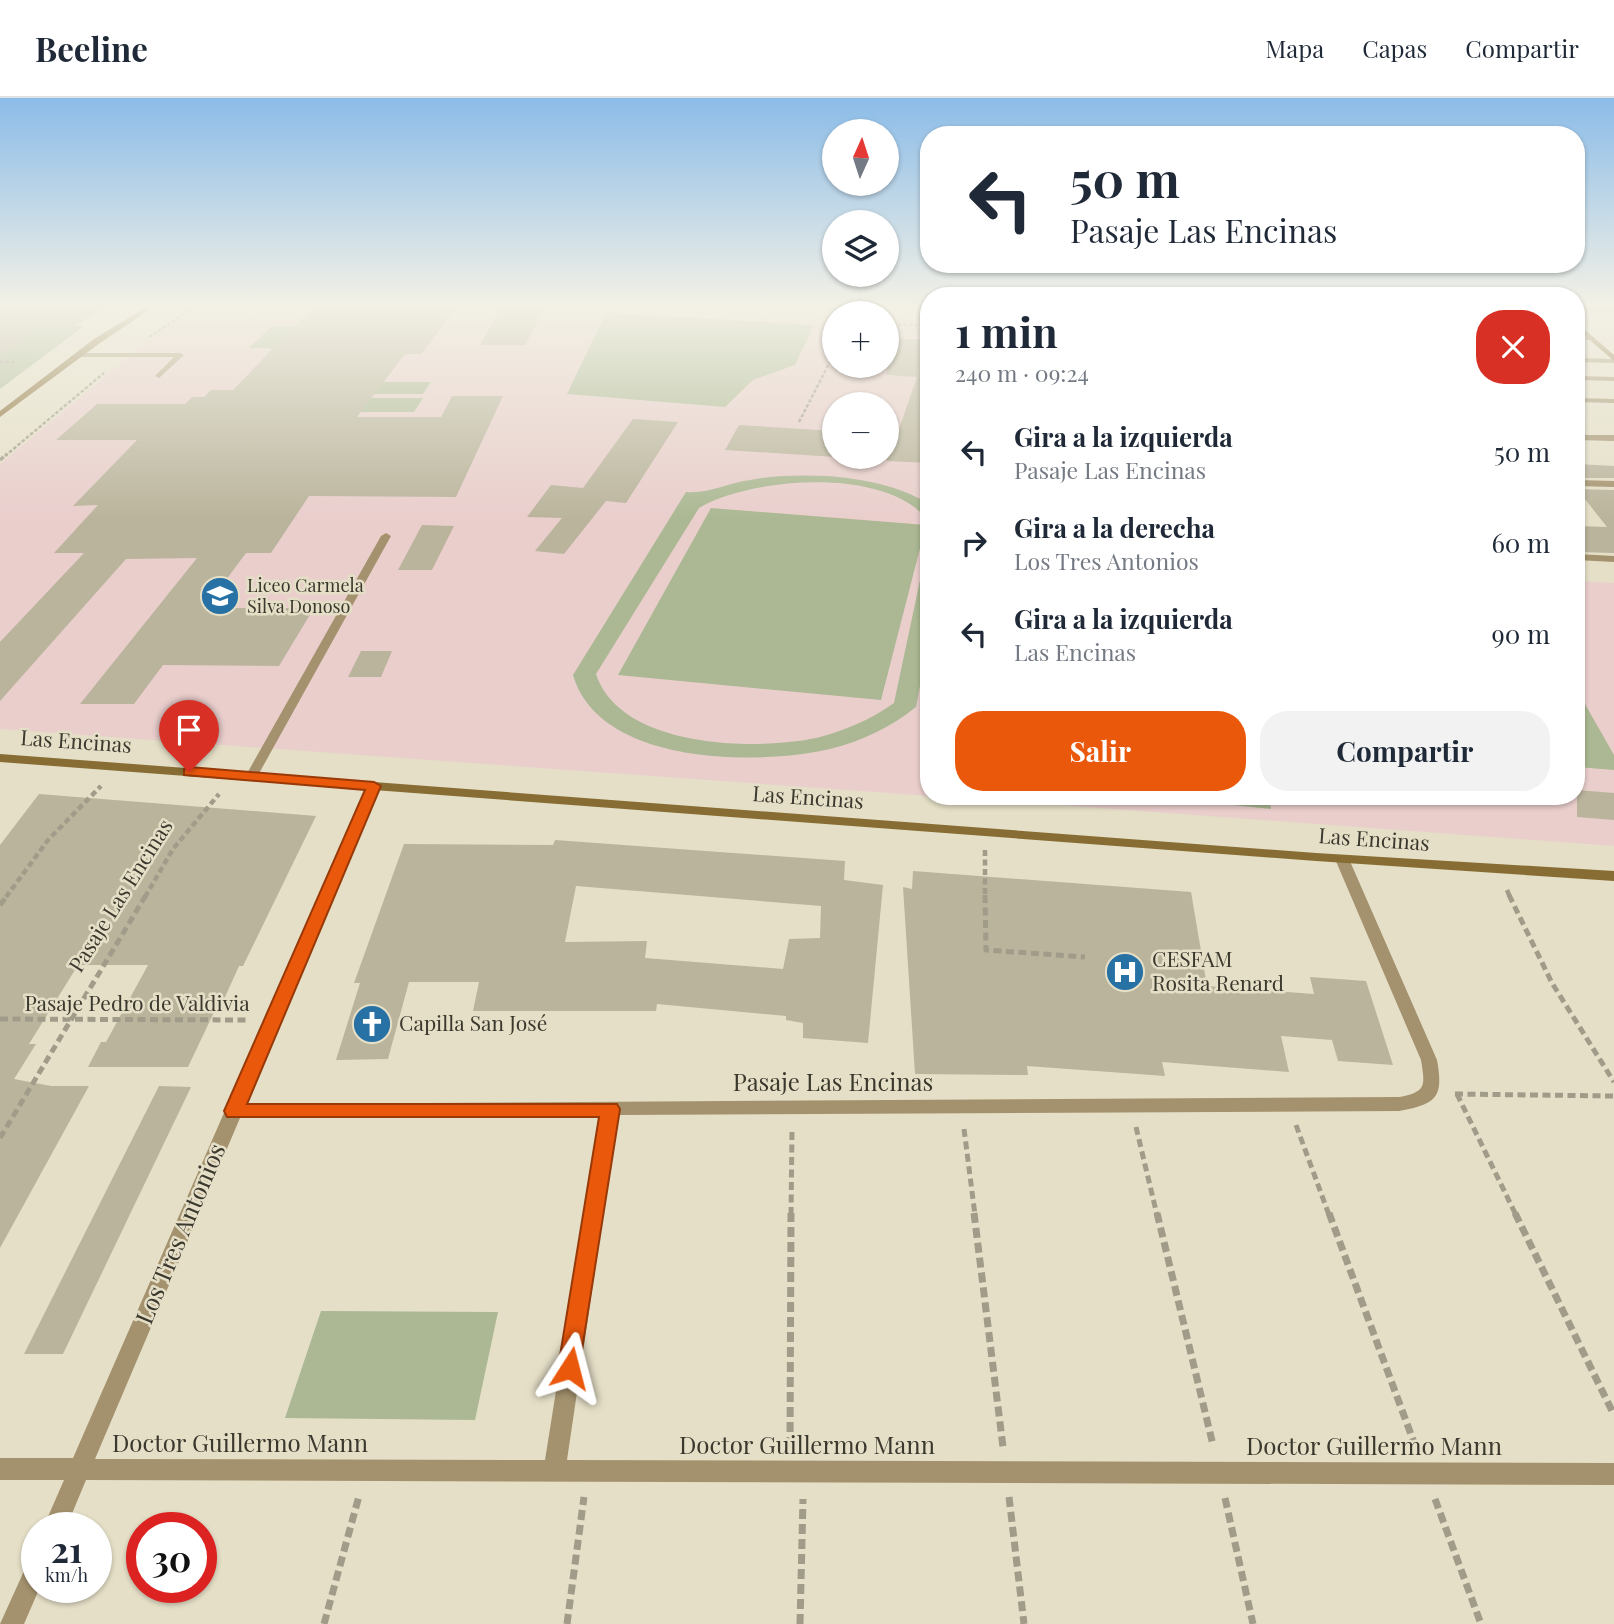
<!DOCTYPE html>
<html lang="es">
<head>
<meta charset="utf-8">
<style>
  body { margin:0; font-family:"Playfair Display",serif; background:#f2f2f3; color:#1f2937; height:100vh; display:flex; flex-direction:column; font-size:26px; white-space:nowrap }
  * { box-sizing:border-box; margin:0 }
  p { font-size:23px; color:#747a83 }
  .icon { flex:none; width:38px; height:38px; fill:none; stroke:currentColor; stroke-width:2; stroke-linecap:round; stroke-linejoin:round }
  .map { position:relative; flex:1; overflow:hidden }
  .drawer { position:absolute; left:920px; top:189px; width:665px; height:518px; display:flex; flex-direction:column; background:#fff; border-radius:28px; box-shadow:0 2px 5px #0004 }
  .drawer>* { flex:none }
  .guide { position:absolute; left:920px; top:28px; width:665px; height:147px; border-radius:28px; box-shadow:0 2px 5px #0004; background:#fff; color:#1f2937; overflow:hidden }
  .needle { width:46px; rotate:3deg }
  .tools { position:absolute; left:822px; top:21px; display:grid; gap:14px }
  .tools a { display:grid; place-items:center; width:77px; height:77px; border-radius:50%; background:#fff; box-shadow:0 2px 5px #0004; font-size:35px }
  .speed { position:absolute; left:21px; top:1414px; display:flex; gap:14px; font-size:35px; font-weight:700; text-align:center }
  .speed>* { display:grid; place-content:center; width:91px; height:91px; border-radius:50%; background:#fff; box-shadow:0 2px 5px #0004; line-height:1 }
  .speed small { font-size:18px; font-weight:400 }
  .speed .limit { border:10px solid #d22; background:#fff; color:#111 }
  .pin { position:absolute; display:grid; place-items:center; width:60px; height:60px; color:#fff; margin:-72px -30px; border-radius:50% 50% 50% 0; rotate:-45deg; box-shadow:0 0 7px #0007 }
  .pin .icon { rotate:45deg }
  .me { position:absolute; width:77px; margin:-38px; rotate:9deg; stroke-linejoin:round; filter:drop-shadow(0 0 5px #0008) }
  .turn { display:flex; align-items:center; gap:24px; height:147px; padding:0 35px; font-size:32px }
  .turn .icon { width:91px; height:91px; stroke-width:2.5 }
  .turn b { display:block; font-size:49px; line-height:60px }
  .round { display:grid; place-items:center; flex:none; width:74px; height:74px; border-radius:28px; background:#f2f2f3 }
  .headline { display:flex; align-items:center; justify-content:space-between; height:119px; padding:0 35px }
  h1 { font-size:42px; font-weight:700; line-height:52px }
  .action { display:flex; gap:14px; margin-top:auto; padding:14px 35px }
  .action a { flex:1; height:80px; border-radius:28px; background:#ea580c; color:#fff; font-size:28px; font-weight:700; line-height:80px; text-align:center }
  .action a+a { background:#f2f2f3; color:#1f2937 }
  ul { padding:0; list-style:none }
  li { display:flex; align-items:center; gap:21px; height:91px; padding:0 35px }
  li div { flex:1 }
  li b { display:block; font-size:26px }
  li em { font-style:normal }
  header { display:flex; align-items:center; gap:42px; box-sizing:border-box; height:98px; padding:0 35px; background:#fff; border-bottom:2px solid #e0e1e3 }
  header strong { font-size:33px }
  nav { display:flex; gap:38px; margin-inline-start:auto; font-size:24px }
  .map>svg:first-child { display:block }
  .education { fill:#e9cecc; fill-rule:evenodd }
  .green { fill:#abb893 }
  .building { fill:#bab49c; fill-rule:evenodd }
  .lines { fill:none; stroke-linecap:round; stroke-linejoin:round }
  .path-far4 { stroke:#a19c89; stroke-width:2.5; stroke-dasharray:3.5 2; stroke-linecap:butt }
  .path-far3 { stroke:#a19c89; stroke-width:3.5; stroke-dasharray:5 2.5; stroke-linecap:butt }
  .path-far2 { stroke:#a19c89; stroke-width:4.5; stroke-dasharray:6 3.5; stroke-linecap:butt }
  .path-far1 { stroke:#a19c89; stroke-width:5; stroke-dasharray:8 4.5; stroke-linecap:butt }
  .path { stroke:#a19c89; stroke-width:7; stroke-dasharray:10 5; stroke-linecap:butt }
  .lane { fill:#a4926e; fill-rule:evenodd }
  .street { fill:#a4926e; fill-rule:evenodd }
  .secondary { fill:#876d33; fill-rule:evenodd }
  .route { fill:#ea580c; stroke:#983908; stroke-width:2 }
  .labels { text-anchor:middle; stroke-width:5; stroke-linejoin:round; paint-order:stroke }
  .far-poi-label { font-size:18px; fill:#3b382e; stroke:#e5dfc7; text-anchor:start }
  .street-label { font-size:21px; fill:#3b382e; stroke:#e5dfc7 }
  .poi-label { font-size:21px; fill:#3b382e; stroke:#e5dfc7; text-anchor:start }
  .near-street-label { font-size:24px; fill:#3b382e; stroke:#e5dfc7 }
</style>
</head>
<body>
<header>
<strong>Beeline</strong>
<nav><a>Mapa</a><a>Capas</a><a>Compartir</a></nav>
</header>
<div class="map">
<svg width="1614" height="1526" viewBox="0 0 1614 1526">
  <rect width="100%" height="100%" fill="#e5dfc7"/>
  <g class="education">
    <path d="M200 208H929V698L0 631V366L169 225ZM835 215H887V268H835ZM835 306H887V359H835Z"/>
    <polygon points="1577,483 1614,485 1614,748 937,698 1577,698"/>
  </g>
  <g class="green">
    <polygon points="0,208 104,208 76,228 84,228 0,291"/>
    <polygon points="606,215 814,227 795,267 753,282 725,309 567,296"/>
    <polygon points="272,228 311,228 290,251 249,250"/>
    <polygon points="360,284 431,284 423,296 350,296"/>
    <polygon points="348,300 423,300 414,314 338,314"/>
    <path d="M827 378C863 381 898 387 929 406V424C889 368 751 379 699 410L596 576C620 650 754 653 816 640 844 633 870 622 894 605L929 440V540L916 609C891 629 862 643 830 651 756 668 599 667 573 577L686 394C708 396 728 385 750 382 776 377 802 377 827 378Z"/>
    <polygon points="711,410 926,427 881,602 618,577"/>
    <polygon points="1577,592 1614,657 1614,672 1577,669"/>
    <polygon points="1144,698 1269,698 1271,711"/>
    <polygon points="321,1213 498,1214 475,1322 285,1320"/>
  </g>
  <g class="building">
    <polygon points="0,208 72,208 0,257"/>
    <polygon points="314,208 456,208 422,256 405,256 357,319 441,319 452,298 503,298 456,399 309,398 271,455 246,455 205,510 314,510 279,568 163,567 134,606 80,606 197,460 126,461 0,603 0,544 84,455 54,455 98,407 73,408 137,342 56,342 97,306 185,306 192,299 204,299 211,292 233,292"/>
    <polygon points="502,208 546,208 525,247 480,247"/>
    <polygon points="887,240 929,242 929,365 887,363 887,337 897,337 917,279 887,277"/>
    <polygon points="633,321 678,324 626,405 606,403 564,456 535,453 562,420 527,419 551,387 583,390"/>
    <polygon points="739,327 835,333 835,359 725,352"/>
    <polygon points="1577,366 1614,368 1614,380 1577,380"/>
    <polygon points="1577,391 1614,392 1614,455 1577,454 1577,428 1607,429"/>
    <polygon points="422,427 454,428 432,472 398,472"/>
    <polygon points="361,553 392,553 381,579 348,579"/>
    <polygon points="1577,692 1614,695 1614,722 1577,719"/>
    <polygon points="39,696 316,718 243,868 239,868 221,908 217,908 188,969 88,969 101,944 106,944 148,867 78,867 29,946 36,946 14,981 51,988 89,988 0,1150 0,747"/>
    <path d="M555 742 845 763 844 782 883 787 868 945 803 940V925L786 922V918L657 906 656 913H473L479 884H409L388 961 336 962 360 885H354L404 746 553 747ZM576 788 821 808 820 840 789 841 783 871 645 860 647 843 565 844Z"/>
    <polygon points="913,773 1191,794 1207,888 1314,896 1310,879 1366,883 1393,967 1338,963 1332,942 1281,938 1289,974 1162,964 1165,978 1027,968 1028,977 915,976 903,789 912,791"/>
    <polygon points="159,988 191,989 63,1256 24,1256"/>
  </g>
  <g class="lines">
    <g class="path-far4">
      <polyline points="887,226 929,228"/>
      <polyline points="149,239 196,208"/>
      <polyline points="0,264 16,264"/>
      <polyline points="799,324 835,254"/>
      <polyline points="5,358 104,275"/>
    </g>
    <polyline class="path-far3" points="0,362 7,356"/>
    <g class="path-far2">
      <polyline points="985,752 985,799"/>
      <polyline points="1507,792 1510,799"/>
      <polyline points="6,799 48,742 101,688"/>
      <polyline points="145,799 173,751 219,696"/>
    </g>
    <g class="path-far1">
      <polyline points="985,797 986,852 1085,859"/>
      <polyline points="1509,797 1552,885 1614,984"/>
      <polyline points="0,807 8,797"/>
      <polyline points="0,921 248,922"/>
      <polyline points="1455,996 1614,998"/>
      <polyline points="1457,996 1516,1117"/>
      <polyline points="1296,1027 1329,1117"/>
      <polyline points="1136,1029 1157,1117"/>
      <polyline points="964,1031 975,1117"/>
      <polyline points="0,1040 146,797"/>
      <polyline points="791,1117 792,1032"/>
    </g>
    <g class="path">
      <polyline points="974,1115 1003,1349"/>
      <polyline points="1157,1115 1213,1347"/>
      <polyline points="1329,1115 1416,1350"/>
      <polyline points="1515,1115 1614,1317"/>
      <polyline points="790,1349 791,1115"/>
      <polyline points="1009,1399 1024,1526"/>
      <polyline points="1225,1400 1253,1526"/>
      <polyline points="1435,1401 1481,1526"/>
      <polyline points="324,1526 359,1398"/>
      <polyline points="567,1526 584,1399"/>
      <polyline points="800,1526 803,1401"/>
    </g>
    <g class="lane">
      <rect x="1577" y="210" width="37" height="4"/>
      <polygon points="75,255 180,255 184,257 159,280 155,278 174,259 75,259"/>
      <polygon points="386,435 391,438 257,679 256,682 246,682 245,679 381,438"/>
      <polygon points="1577,456 1614,458 1614,464 1577,462"/>
    </g>
    <g class="street">
      <polygon points="1577,239 1596,241 1577,243"/>
      <polygon points="1577,260 1614,261 1614,265 1577,264"/>
      <polygon points="1577,278 1614,279 1614,283 1577,282"/>
      <polygon points="1577,300 1614,301 1614,305 1577,304"/>
      <polygon points="1577,337 1614,337 1614,343 1577,342"/>
      <polygon points="1577,382 1614,383 1614,389 1577,388"/>
      <path d="M374 684 381 688 245 1006 1399 999C1427 994 1425 987 1421 962L1335 761 1342 757 1349 761 1437 962C1444 1000 1436 1006 1399 1013L618 1017 567 1362 1614 1365V1387L86 1382 66 1430H43L64 1382H0V1360H73L367 688ZM600 1017 545 1362 95 1361 240 1020Z"/>
      <polygon points="37,1459 37,1489 40,1489 24,1526 0,1526 29,1462"/>
    </g>
    <g class="secondary">
      <polygon points="148,208 155,208 100,245 0,319 0,313 94,241"/>
      <polygon points="1577,225 1614,257 1614,263 1577,231"/>
      <polygon points="0,656 1316,755 1614,773 1614,783 1316,763 0,664"/>
    </g>
  </g>
  <linearGradient id="sky" x2="0" y2="1"><stop stop-color="#8bbce8"/><stop offset="0.49" stop-color="#f3f1e6"/><stop offset="1" stop-color="#f3f1e6" stop-opacity="0"/></linearGradient>
  <rect width="1614" height="421" fill="url(#sky)"/>
  <polygon class="route" points="189,669 374,684 381,688 247,1006 617,1006 620,1011 578,1277 570,1281 562,1277 558,1270 599,1019 227,1019 224,1013 365,692 184,677 184,671"/>
  <defs>
    <g id="school-disc" transform="scale(2.0125)"><circle r="9.5" fill="#2771a4" stroke="#e5dfc7"/><path d="M0-5L7-2L0 1L-7-2ZM-4 1L0 2.5L4 1V4Q0 6-4 4Z" fill="#fff"/></g>
    <g id="hospital-disc" transform="scale(2.0125)"><circle r="9.5" fill="#2771a4" stroke="#e5dfc7"/><path d="M-5-5h3v3.5h4V-5h3V5h-3V1.5h-4V5h-3Z" fill="#fff"/></g>
    <g id="church-disc" transform="scale(2.0125)"><circle r="9.5" fill="#2771a4" stroke="#e5dfc7"/><path d="M-1.2-6h2.4v3.5h3.3v2.4h-3.3V6h-2.4V-.1h-3.3v-2.4h3.3Z" fill="#fff"/></g>
  </defs>
  <g fill-rule="evenodd">
    <use href="#school-disc" x="220" y="498"/>
    <use href="#hospital-disc" x="1125" y="874"/>
    <use href="#church-disc" x="372" y="926"/>
  </g>
  <g class="labels">
    <g class="far-poi-label">
      <text x="247" y="494">Liceo Carmela<tspan x="247" dy="21">Silva Donoso</tspan></text>
    </g>
    <g class="street-label">
      <text transform="translate(76 644) rotate(4)" y="7">Las Encinas</text>
      <text transform="translate(808 700) rotate(4)" y="7">Las Encinas</text>
      <text transform="translate(1374 742) rotate(4)" y="7">Las Encinas</text>
      <text transform="translate(121 798) rotate(-58)" y="7">Pasaje Las Encinas</text>
      <text x="137" y="913">Pasaje Pedro de Valdivia</text>
    </g>
    <g class="poi-label">
      <text x="1152" y="869">CESFAM<tspan x="1152" dy="24">Rosita Renard</tspan></text>
      <text x="399" y="933">Capilla San José</text>
    </g>
    <g class="near-street-label">
      <text x="833" y="993">Pasaje Las Encinas</text>
      <text transform="translate(181 1136) rotate(-67)" y="8">Los Tres Antonios</text>
      <text x="240" y="1354">Doctor Guillermo Mann</text>
      <text x="807" y="1356">Doctor Guillermo Mann</text>
      <text x="1374" y="1357">Doctor Guillermo Mann</text>
    </g>
  </g>
</svg>
<div class="tools">
<a><svg class="needle" viewBox="-14 -14 28 28"><path d="M0-13l5 13h-10z" fill="#e53935"/><path d="M0 13l5-13h-10z" fill="#747a83"/></svg></a>
<a><svg class="icon" aria-label="layers" viewBox="0 0 24 24"><path d="M12 4l9 5-9 5-9-5zM3 14l9 5 9-5"/></svg></a>
<a>+</a>
<a>−</a>
</div>
<div class="speed"><div>21<small>km/h</small></div><div class="limit">30</div></div>
<div class="pin" style="left:189px;top:674px;background:#d93025"><svg class="icon" aria-label="arrive" viewBox="0 0 24 24"><path d="M6 21V4h12l-3 4 3 4H6"/></svg></div>
<svg class="me" style="left:570px;top:1270px" viewBox="-20 -20 40 40"><path d="M0-17L14 15 0 8-14 15z" fill="#ea580c" stroke="#fff" stroke-width="4"/></svg>
<div class="guide">
<div class="turn"><svg class="icon" aria-label="left" viewBox="0 0 24 24"><path d="M17 20v-9H6M10 6l-5 5 5 5"/></svg><div><b>50 m</b>Pasaje Las Encinas</div></div>
</div>
<section class="drawer">
<div class="headline"><div><h1>1 min</h1><p>240 m · 09:24</p></div><a class="round" style="background:#d93025;color:#fff"><svg class="icon" aria-label="close" viewBox="0 0 24 24"><path d="M6 6l12 12M18 6L6 18"/></svg></a></div>
<ul>
<li><svg class="icon" aria-label="left" viewBox="0 0 24 24"><path d="M17 20v-9H6M10 6l-5 5 5 5"/></svg><div><b>Gira a la izquierda</b><p>Pasaje Las Encinas</p></div><em>50 m</em></li>
<li><svg class="icon" aria-label="right" viewBox="0 0 24 24"><path d="M7 20v-9h11M14 6l5 5-5 5"/></svg><div><b>Gira a la derecha</b><p>Los Tres Antonios</p></div><em>60 m</em></li>
<li><svg class="icon" aria-label="left" viewBox="0 0 24 24"><path d="M17 20v-9H6M10 6l-5 5 5 5"/></svg><div><b>Gira a la izquierda</b><p>Las Encinas</p></div><em>90 m</em></li>
</ul>
<div class="action"><a>Salir</a><a>Compartir</a></div>
</section>
</div>
</body>
</html>
